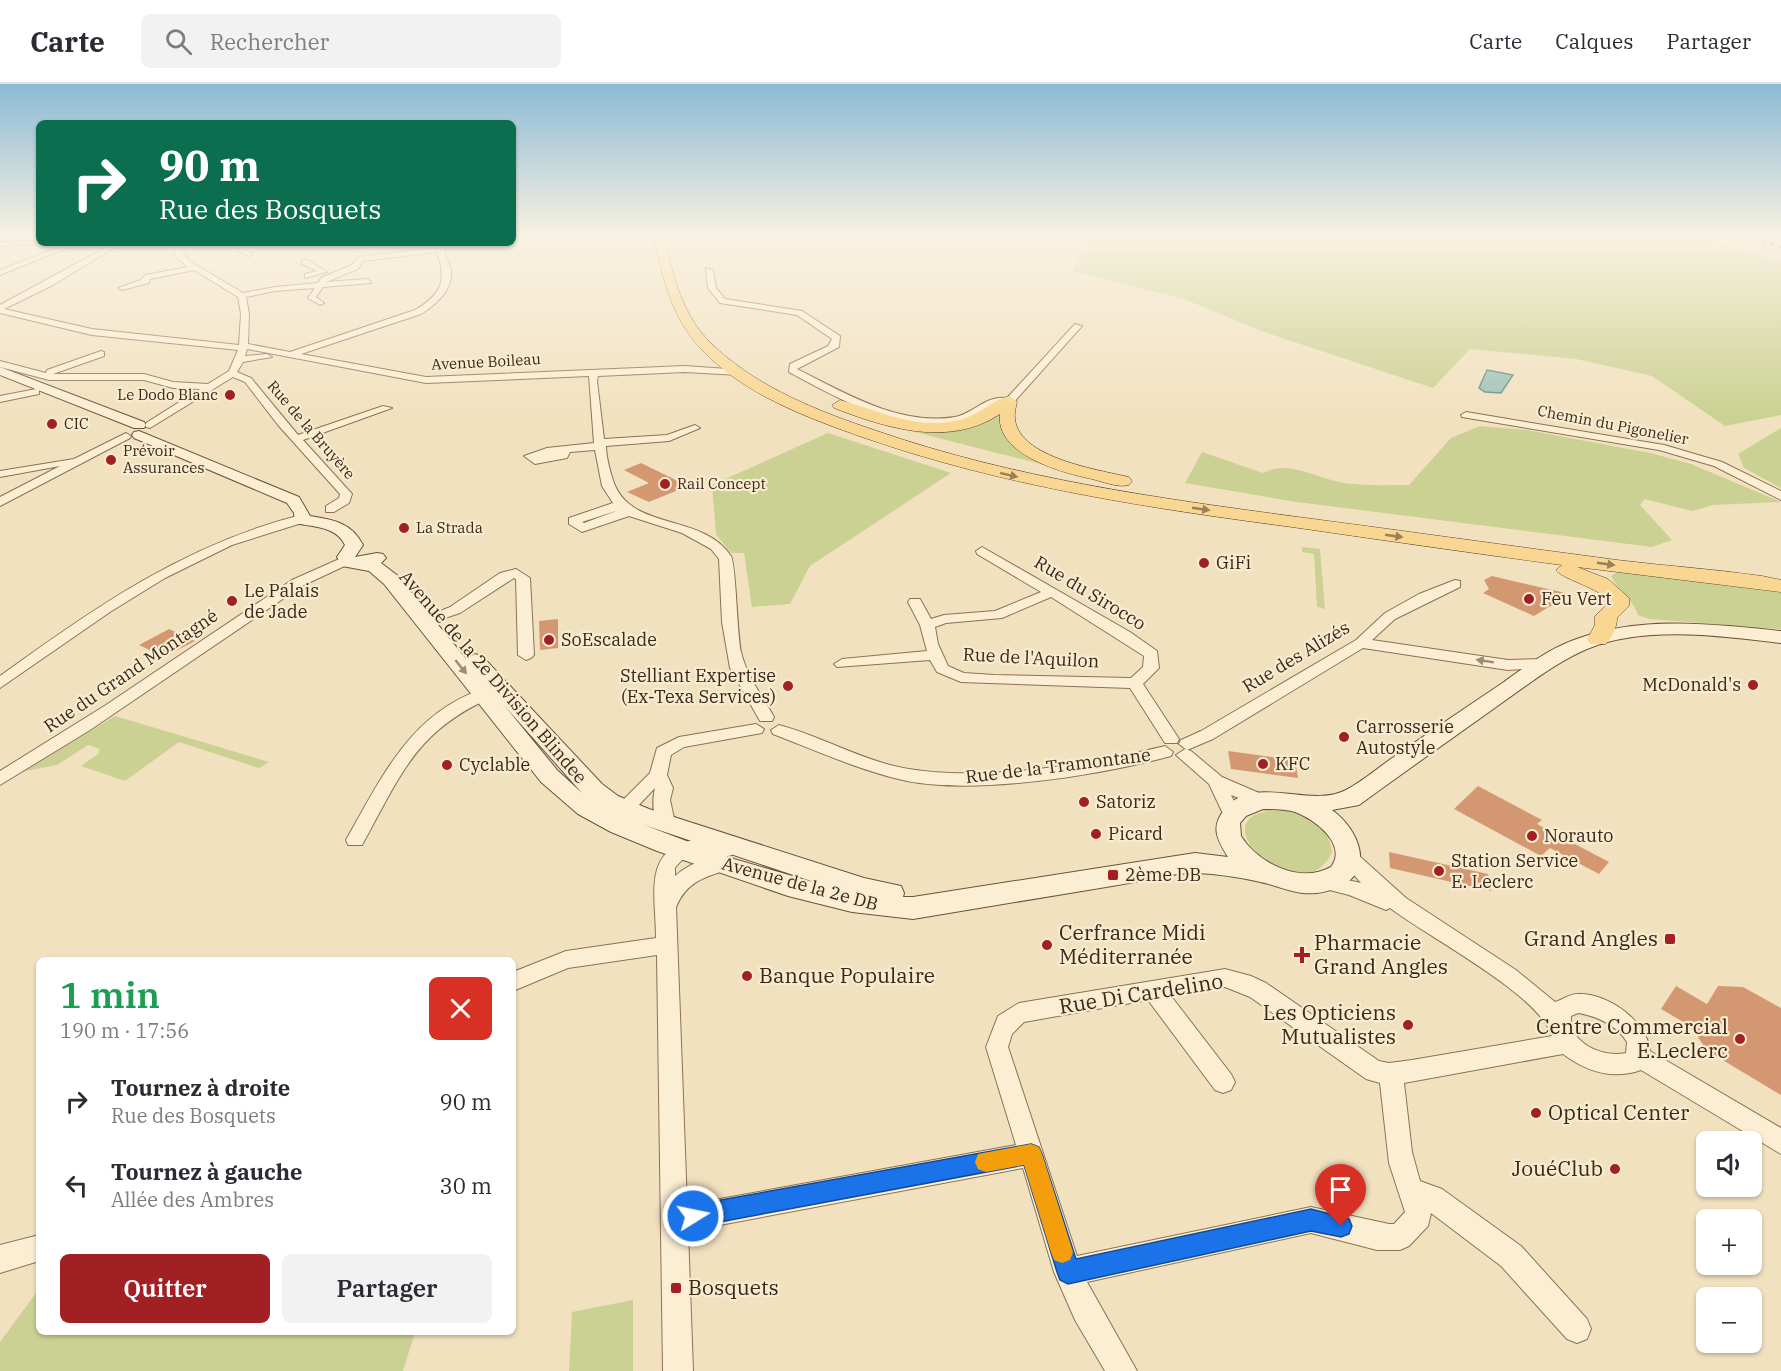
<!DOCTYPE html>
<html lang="fr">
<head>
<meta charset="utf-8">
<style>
  body { margin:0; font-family:"IBM Plex Serif",serif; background:#f2f2f3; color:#2b2b33; height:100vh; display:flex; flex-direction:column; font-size:22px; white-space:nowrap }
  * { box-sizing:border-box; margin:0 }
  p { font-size:20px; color:#7c7c81 }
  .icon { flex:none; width:33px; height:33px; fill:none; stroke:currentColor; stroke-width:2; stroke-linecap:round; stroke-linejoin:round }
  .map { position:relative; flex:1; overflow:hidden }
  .side { position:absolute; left:36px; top:873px; width:480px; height:378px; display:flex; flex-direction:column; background:#fff; border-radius:9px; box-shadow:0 2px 4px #0004 }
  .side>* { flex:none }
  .banner { position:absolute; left:36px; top:36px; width:480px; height:126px; border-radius:9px; box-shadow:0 2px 4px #0004; background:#0b6e4f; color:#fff; overflow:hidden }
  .controls { position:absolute; left:1696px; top:1047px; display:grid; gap:12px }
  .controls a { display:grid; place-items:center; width:66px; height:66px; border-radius:9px; background:#fff; box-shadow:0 2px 4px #0004; font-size:30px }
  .pin { position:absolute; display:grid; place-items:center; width:51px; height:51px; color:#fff; margin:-62px -26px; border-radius:50% 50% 50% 0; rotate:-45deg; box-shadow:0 0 6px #0007 }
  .pin .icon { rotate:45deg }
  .me { position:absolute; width:66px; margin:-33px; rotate:80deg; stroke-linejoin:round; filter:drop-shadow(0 0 4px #0008) }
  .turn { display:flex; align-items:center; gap:21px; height:126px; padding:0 24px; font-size:27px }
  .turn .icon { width:78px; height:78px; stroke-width:2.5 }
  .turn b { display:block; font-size:42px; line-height:51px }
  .round { display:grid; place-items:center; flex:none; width:63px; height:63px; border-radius:9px; background:#f2f2f3 }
  .headline { display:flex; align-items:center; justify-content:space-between; height:102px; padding:0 24px }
  h1 { font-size:36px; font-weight:600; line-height:45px; color:#1e9e55 }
  .button { display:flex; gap:12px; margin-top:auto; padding:12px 24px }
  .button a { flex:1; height:69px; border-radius:9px; background:#a02024; color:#fff; font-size:24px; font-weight:600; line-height:69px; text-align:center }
  .button a+a { background:#f2f2f3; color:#2b2b33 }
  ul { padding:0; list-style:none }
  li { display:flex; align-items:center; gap:18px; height:84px; padding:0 24px }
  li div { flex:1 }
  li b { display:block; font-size:22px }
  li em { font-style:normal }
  header { display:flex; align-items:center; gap:36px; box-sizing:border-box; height:84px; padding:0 30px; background:#fff; border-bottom:2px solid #e1e1e2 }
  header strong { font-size:28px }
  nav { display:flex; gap:33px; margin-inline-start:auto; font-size:21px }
  .search { width:420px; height:54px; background:#f2f2f3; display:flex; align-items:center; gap:15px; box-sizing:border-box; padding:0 21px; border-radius:9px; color:#7c7c81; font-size:22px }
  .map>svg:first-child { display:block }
  .green { fill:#cbd192 }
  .water { fill:#a2c3b9; stroke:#699287; stroke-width:1.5 }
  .building { fill:#d39871 }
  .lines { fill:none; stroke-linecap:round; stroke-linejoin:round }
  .minor-casing { stroke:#8c7155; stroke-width:2 }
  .secondary-casing { stroke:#6d5239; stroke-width:2 }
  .primary-casing { stroke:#593f2a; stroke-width:1 }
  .minor { fill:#fceed3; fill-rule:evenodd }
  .secondary { fill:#fceed3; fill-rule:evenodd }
  .primary { fill:#f9d793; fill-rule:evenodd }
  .rail { stroke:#3a291b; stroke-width:2; stroke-dasharray:4.5 4.5; stroke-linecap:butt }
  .oneway { fill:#9a8057 }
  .oneway2 { fill:#9b8c77 }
  .route { fill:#1a73e8; stroke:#114b97; stroke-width:1.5 }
  .slow { fill:#f59e0b }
  .poi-dot { fill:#a02024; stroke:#f8ebcf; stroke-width:2 }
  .labels { text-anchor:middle; stroke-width:4.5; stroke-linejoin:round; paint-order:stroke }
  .far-street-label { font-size:15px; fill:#3a291b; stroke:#f8ebcf }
  .far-poi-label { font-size:15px; fill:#3a291b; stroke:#f8ebcf; text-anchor:start }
  .poi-label { font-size:18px; fill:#3a291b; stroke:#f8ebcf; text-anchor:start }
  .street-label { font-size:18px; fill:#3a291b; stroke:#f8ebcf }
  .near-poi-label { font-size:21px; fill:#3a291b; stroke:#f8ebcf; text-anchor:start }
  .near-street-label { font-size:21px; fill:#3a291b; stroke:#f8ebcf }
</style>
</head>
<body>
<header>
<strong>Carte</strong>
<div class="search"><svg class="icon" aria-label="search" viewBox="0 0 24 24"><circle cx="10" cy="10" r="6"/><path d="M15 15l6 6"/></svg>Rechercher</div>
<nav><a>Carte</a><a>Calques</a><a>Partager</a></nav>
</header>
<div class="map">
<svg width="1781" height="1287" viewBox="0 0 1781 1287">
  <rect width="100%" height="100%" fill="#f2e1bf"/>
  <g class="green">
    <polygon points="1092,151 1695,151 1781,178 1781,331 1725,342 1652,292 1576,275 1470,265 1433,304 1267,249 1184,215 1073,187"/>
    <polygon points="999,331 1005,350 1045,381 903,345 980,340"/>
    <path d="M1480 342 1527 346 1650 369 1691 380 1781 418 1713 421 1692 427 1645 415 1640 421 1672 456 1652 463 1297 418 1185 399 1202 368 1263 389C1289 375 1317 395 1344 399 1365 402 1387 401 1409 401L1451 354Z"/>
    <polygon points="1781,344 1781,404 1744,384 1738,370"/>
    <polygon points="828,349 951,389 810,482 790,520 752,523 744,469 731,469 716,450 712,401"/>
    <polygon points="1302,463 1320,465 1325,525 1317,523 1314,470 1302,468"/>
    <path d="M1619 487 1781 507V545L1649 535 1638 531C1633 515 1618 507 1611 492Z"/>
    <polygon points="115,632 269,678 259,684 179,658 125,697 81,682 98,670 100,665 88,661 57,681 25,687"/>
    <path d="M1280 726C1304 730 1329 741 1332 768 1305 833 1187 729 1280 726Z"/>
    <polygon points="39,1205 39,1248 415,1248 403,1287 0,1287 0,1258"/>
    <polygon points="633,1216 633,1287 569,1287 572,1228"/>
  </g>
  <polygon class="water" points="1487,286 1513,291 1501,309 1485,308 1479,304"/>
  <g class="building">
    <polygon points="641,379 688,402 649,418 627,408 649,399 624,386"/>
    <polygon points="1492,492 1526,500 1570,510 1534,532 1483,509 1489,505 1484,496"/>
    <polygon points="558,535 558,564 540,566 539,537"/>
    <polygon points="169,545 195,557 164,573 139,561"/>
    <polygon points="1228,667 1295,676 1298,694 1231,685"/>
    <polygon points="1478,702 1542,736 1537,740 1609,778 1599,790 1550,764 1541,772 1454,725"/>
    <polygon points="1389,768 1488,790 1491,807 1390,784"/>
    <polygon points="1676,902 1707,920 1718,902 1743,903 1781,924 1781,1011 1706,966 1692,943 1661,925"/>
  </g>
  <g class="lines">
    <g class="minor-casing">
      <g id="minor">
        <polygon points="39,157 41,160 0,162 0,158"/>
        <polygon points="70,159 79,159 0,191 0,186"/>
        <path d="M114 159H122L53 201 4 225 92 245 239 261 241 230 238 213 194 186 150 195 149 199 122 206 118 204 141 196 145 191 188 183 176 173 172 159H178L188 176 243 209 275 203 318 199 321 194 352 181 358 173 436 164V159H442C444 169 450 178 451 187 453 206 435 221 421 230L301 270 426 293 685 282 742 286 744 288 739 291 685 288 598 292 597 297 604 355 667 351 695 341 700 344 669 357 606 362C606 371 609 383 612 393 627 449 701 427 731 472 736 481 737 549 741 568 747 593 762 611 774 633L772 637H760L730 584 722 538 719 475 711 465 682 449 629 432 582 448 569 440V434L613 419 602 402 595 366 570 368 567 374 535 380 524 372 547 364 594 359 589 292 426 299 247 265 245 272 267 270 272 273 243 278 237 288 251 294 298 351 383 322 392 324 303 356 352 410 349 419 334 428H326V422L339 414 340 410 278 341 245 298 233 293 150 344 146 343V339L200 305 173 304 144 296H49L0 283V277L46 289 47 286 101 267 104 268V272L53 290H144L173 298 208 300 229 287 238 266 92 251 0 229V221ZM437 168C447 197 442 210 415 226L290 268 248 260 249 230 246 213 275 207 315 204 308 214 320 221 324 219 316 213 323 203 371 199 368 195 326 198 358 185 363 177ZM619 426 584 439 582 438Z"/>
        <polygon points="235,159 241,159 245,166 253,170 249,172 240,168"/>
        <polygon points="302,176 308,176 327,188 305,194 305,190 317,187 302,180"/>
        <path d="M706 184 713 186 716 204 725 215 802 227 840 252 839 263 797 285C845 309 899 342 955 333 974 329 986 311 1007 314L1075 240 1082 242 1013 319C1008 320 1004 318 999 319 984 322 975 336 953 339 895 348 838 314 789 288L790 280 828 262 832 255 797 231 720 219 708 204Z"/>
        <polygon points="36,305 39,306 39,310 0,318 0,312"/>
        <polygon points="1466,328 1664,361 1722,378 1781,407 1781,416 1714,382 1659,366 1462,333 1461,331"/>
        <polygon points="126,349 131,352 130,354 0,422 0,413 60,382 0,393 0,387 74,375"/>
        <path d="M301 431 305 432V438L232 461 165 494 110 528 0 604V592C95 523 186 460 301 431Z"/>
        <path d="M982 463 1130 548 1157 567 1159 584 1143 600 1179 655 1177 659H1165L1130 604 961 598 937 588 930 576 837 583 834 580 842 575 927 567 920 541 908 518 910 515H920L931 535 944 531 995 527 1041 508 977 470 976 467ZM1051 513 1144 572 1143 583 1131 594 994 591 964 589 948 582 938 560 935 543 946 539 1002 534Z"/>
        <polygon points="346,472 353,476 351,479 302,502 90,646 0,701 0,687 106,621 292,496"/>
        <polygon points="516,485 530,494 534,571 531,574 526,576 518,571 516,495 514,494 460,529 424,541 417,537 450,523 500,489"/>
        <polygon points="1455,496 1460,497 1460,503 1395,535 1372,556 1508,576 1543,575 1551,580 1548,583 1508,586 1363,564 1213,655 1187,666 1179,660 1181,656 1201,647 1356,556 1385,529 1419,510"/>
        <path d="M496 601 502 603 504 606 502 609C417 643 403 687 362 761H348L346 756C384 689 414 622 496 601Z"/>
        <path d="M756 640 764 645 762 649 684 663 671 671 667 691 673 704 670 716 675 739 673 744H659C653 732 652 717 655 704L636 724 628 741H616L613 736 622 717 650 689 657 664 679 653Z"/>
        <path d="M779 641C817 651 852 671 890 681 967 701 1088 681 1165 662L1173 668 1171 672C1101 691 978 711 907 697 861 687 817 667 773 650L771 646Z"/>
        <polygon points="1185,665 1191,667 1222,693 1266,712 1269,716 1266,720 1260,722 1231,711 1241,731 1238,736 1226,736 1209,700 1176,671"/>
        <path d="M699 755 732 761 734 766 732 771C709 778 694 758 675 784V792C689 780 712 769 730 775L733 780 730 785C705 793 687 797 676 823L687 1121 1016 1061 986 963 998 932 1019 919 1225 885 1251 892 1266 899 1379 977 1389 979 1412 976 1552 952C1539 910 1428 853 1390 824L1386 826 1349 811 1318 803 1315 798 1318 793 1325 791 1361 799 1339 774 1342 769 1349 767 1356 769 1406 814 1516 886 1555 918C1562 916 1570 910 1577 910 1607 908 1647 937 1650 967L1781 1044V1070L1641 986C1613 996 1587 988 1563 970L1404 999 1412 1068 1420 1097 1442 1105 1521 1162 1587 1235 1591 1245 1587 1255 1577 1259 1567 1255 1501 1182 1431 1129 1428 1142 1409 1162 1400 1166H1377L1311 1149 1087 1198 1137 1287H1105L1075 1236 1054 1188 1023 1084 688 1147 693 1287H663L657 871 568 884 513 907V888L566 867 656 854C656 810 641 763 699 755ZM1225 903 1250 913 1366 995 1380 999 1389 1079 1405 1128 1394 1140H1389L1311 1123 1077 1172 1008 963 1012 950 1024 938 1148 916 1215 1006 1223 1009 1231 1006 1235 998 1231 990 1171 912ZM1578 929C1596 932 1617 941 1627 958L1626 969C1603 974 1568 959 1571 932Z"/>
        <polygon points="39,1151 39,1177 0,1189 0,1161"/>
      </g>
    </g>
    <g class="secondary-casing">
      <g id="secondary">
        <polygon points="0,283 144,338 146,341 144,344 134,344 0,291"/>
        <path d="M139 347 299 413 310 432C333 436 351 438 363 461L355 473 377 469 383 470 386 474 381 479 398 492 466 575 475 570 482 572 602 700 618 712 649 725 864 794 901 802 904 809 903 813H913L1195 769 1228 773C1217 755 1210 743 1225 725 1253 689 1310 725 1346 706 1363 697 1379 683 1395 672 1431 647 1467 623 1504 598 1526 582 1549 565 1574 556 1639 531 1713 540 1781 547V559C1721 552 1644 541 1587 565 1554 579 1525 603 1496 623 1450 656 1404 688 1359 721L1332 726C1359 745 1377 789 1336 804 1303 817 1287 803 1256 797 1238 793 1217 790 1197 789 1173 788 1137 798 1112 802 1045 813 979 824 913 835L852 828 788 812 657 767 611 748 578 730 541 698 384 500 369 487 342 482 337 473 345 461C336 442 313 443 295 439L294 429 287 419 134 354 132 351 134 348ZM503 620 582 709 557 686ZM1263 725C1273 725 1285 725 1295 728 1315 735 1348 761 1331 783 1300 800 1259 780 1241 752L1240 739 1246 732ZM644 741 820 800 734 775Z"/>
      </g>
    </g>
    <g class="primary-casing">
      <g id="primary">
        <path d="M653 151H663C674 193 682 234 716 264 761 305 820 328 877 347 1013 394 1156 414 1298 433 1405 447 1511 462 1617 476 1665 482 1714 485 1762 492L1781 496V508L1577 483 1608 495 1629 514V522L1617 534C1617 544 1612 552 1606 560H1590L1587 555 1595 541V532L1607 520V515C1594 502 1562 495 1556 486L1562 481C1472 469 1382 456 1292 443 1148 424 1003 402 865 354 808 334 745 311 703 267 671 234 663 195 653 151Z"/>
        <path d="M1009 312 1017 317C1016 323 1014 330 1015 335 1019 374 1099 386 1129 393L1132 397 1129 401C1118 404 1104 398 1092 395 1063 389 995 371 1000 330 949 364 886 344 834 324L832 321 840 316C881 327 919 348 963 335 980 330 993 316 1009 312Z"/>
      </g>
    </g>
    <use href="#minor" class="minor"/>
    <use href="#secondary" class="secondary"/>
    <use href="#primary" class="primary"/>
    <polyline class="rail" points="1745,151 1781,163"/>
  </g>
  <defs><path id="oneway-solid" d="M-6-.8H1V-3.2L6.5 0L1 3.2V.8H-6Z" transform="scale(1.5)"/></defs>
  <g class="oneway">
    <use href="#oneway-solid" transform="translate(1009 391) rotate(13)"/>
    <use href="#oneway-solid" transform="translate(1201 425) rotate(8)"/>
    <use href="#oneway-solid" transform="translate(1394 452) rotate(8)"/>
    <use href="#oneway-solid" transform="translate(1606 480) rotate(8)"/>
  </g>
  <g class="oneway2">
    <use href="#oneway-solid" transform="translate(1485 577) rotate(-171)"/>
    <use href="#oneway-solid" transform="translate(461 583) rotate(51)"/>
  </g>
  <linearGradient id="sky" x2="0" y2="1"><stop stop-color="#8cbad5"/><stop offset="0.46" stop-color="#f9f2e2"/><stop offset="1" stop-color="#f9f2e2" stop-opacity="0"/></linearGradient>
  <rect width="1781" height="331" fill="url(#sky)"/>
  <polygon class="route" points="1031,1060 1039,1063 1042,1070 1076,1175 1311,1125 1349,1135 1352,1142 1349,1150 1341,1153 1311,1147 1068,1200 1060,1196 1057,1188 1024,1081 693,1143 686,1140 682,1132 686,1125 693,1121"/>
  <polygon class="slow" points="1031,1060 1039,1063 1042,1070 1073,1168 1070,1176 1062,1179 1054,1176 1051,1168 1024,1081 986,1088 978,1085 975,1078 978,1070"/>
  <g class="poi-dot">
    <circle cx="230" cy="311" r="6"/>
    <circle cx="52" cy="340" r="6"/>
    <circle cx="111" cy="376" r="6"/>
    <circle cx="665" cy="400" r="6"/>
    <circle cx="404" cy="444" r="6"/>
    <circle cx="1204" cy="479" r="6"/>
    <circle cx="1529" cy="515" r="6"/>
    <circle cx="232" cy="517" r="6"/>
    <circle cx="549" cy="556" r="6"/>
    <circle cx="1753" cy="601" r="6"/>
    <circle cx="788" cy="602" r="6"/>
    <circle cx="1344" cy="653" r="6"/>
    <circle cx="1263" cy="680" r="6"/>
    <circle cx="447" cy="681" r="6"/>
    <circle cx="1084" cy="718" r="6"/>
    <circle cx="1096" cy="750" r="6"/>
    <circle cx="1532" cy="752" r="6"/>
    <circle cx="1439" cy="787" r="6"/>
    <rect x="1107" y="785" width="12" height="12" rx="3"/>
    <rect x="1664" y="849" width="12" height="12" rx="3"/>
    <circle cx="1047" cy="861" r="6"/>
    <path d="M1299 862h6v6h6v6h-6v6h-6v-6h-6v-6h6z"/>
    <circle cx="747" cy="892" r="6"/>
    <circle cx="1408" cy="941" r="6"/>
    <circle cx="1740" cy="955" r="6"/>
    <circle cx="1536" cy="1029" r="6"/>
    <circle cx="1615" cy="1085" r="6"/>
    <rect x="670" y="1198" width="12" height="12" rx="3"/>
  </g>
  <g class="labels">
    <g class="far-street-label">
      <text transform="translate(486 278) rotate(-3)" y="5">Avenue Boileau</text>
      <text transform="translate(1613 341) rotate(11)" y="5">Chemin du Pigonelier</text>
      <text transform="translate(311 346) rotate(49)" y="5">Rue de la Bruyère</text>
    </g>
    <g class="far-poi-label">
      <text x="218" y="316" text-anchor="end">Le Dodo Blanc</text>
      <text x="64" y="345">CIC</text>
      <text x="123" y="372">Prévoir<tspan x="123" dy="17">Assurances</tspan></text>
      <text x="677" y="405">Rail Concept</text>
      <text x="416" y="449">La Strada</text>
    </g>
    <g class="poi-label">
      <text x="1216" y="485">GiFi</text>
      <text x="244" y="513">Le Palais<tspan x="244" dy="21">de Jade</tspan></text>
      <text x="1541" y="521">Feu Vert</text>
      <text x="561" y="562">SoEscalade</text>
      <text x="776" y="598" text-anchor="end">Stelliant Expertise<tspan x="776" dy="21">(Ex-Texa Services)</tspan></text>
      <text x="1741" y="607" text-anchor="end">McDonald's</text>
      <text x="1356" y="649">Carrosserie<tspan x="1356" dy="21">Autostyle</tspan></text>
      <text x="1275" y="686">KFC</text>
      <text x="459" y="687">Cyclable</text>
      <text x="1096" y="724">Satoriz</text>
      <text x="1108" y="756">Picard</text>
      <text x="1544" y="758">Norauto</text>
      <text x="1451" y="783">Station Service<tspan x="1451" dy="21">E. Leclerc</tspan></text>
      <text x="1125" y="797">2ème DB</text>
    </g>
    <g class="street-label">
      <text transform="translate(1090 509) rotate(31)" y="6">Rue du Sirocco</text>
      <text transform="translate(1296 573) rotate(-31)" y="6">Rue des Alizés</text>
      <text transform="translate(1031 574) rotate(3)" y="6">Rue de l'Aquilon</text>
      <text transform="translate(131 587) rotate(-34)" y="6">Rue du Grand Montagné</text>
      <text transform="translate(493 593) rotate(49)" y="6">Avenue de la 2e Division Blindee</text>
      <text transform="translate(1058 682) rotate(-7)" y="6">Rue de la Tramontane</text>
      <text transform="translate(800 800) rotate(15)" y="6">Avenue de la 2e DB</text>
    </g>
    <g class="near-poi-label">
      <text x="1059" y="856">Cerfrance Midi<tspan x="1059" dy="24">Méditerranée</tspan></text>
      <text x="1658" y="862" text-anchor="end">Grand Angles</text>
      <text x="1314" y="866">Pharmacie<tspan x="1314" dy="24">Grand Angles</tspan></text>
      <text x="759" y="899">Banque Populaire</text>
      <text x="1396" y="936" text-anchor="end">Les Opticiens<tspan x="1396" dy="24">Mutualistes</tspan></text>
      <text x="1728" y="950" text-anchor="end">Centre Commercial<tspan x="1728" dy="24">E.Leclerc</tspan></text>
      <text x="1548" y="1036">Optical Center</text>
      <text x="1603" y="1092" text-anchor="end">JouéClub</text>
      <text x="688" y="1211">Bosquets</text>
    </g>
    <g class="near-street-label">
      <text transform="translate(1141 910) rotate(-9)" y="7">Rue Di Cardelino</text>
    </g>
  </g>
</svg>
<div class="controls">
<a><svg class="icon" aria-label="sound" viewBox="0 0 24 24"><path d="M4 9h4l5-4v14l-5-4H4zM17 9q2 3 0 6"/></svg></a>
<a>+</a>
<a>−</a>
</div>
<div class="pin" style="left:1341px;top:1142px;background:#d93025"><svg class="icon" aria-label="arrive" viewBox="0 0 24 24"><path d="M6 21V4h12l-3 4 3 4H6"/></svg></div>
<svg class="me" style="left:693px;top:1132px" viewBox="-20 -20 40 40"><circle r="17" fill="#1a73e8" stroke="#fff" stroke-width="3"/><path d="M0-11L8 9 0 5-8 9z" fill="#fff"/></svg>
<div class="banner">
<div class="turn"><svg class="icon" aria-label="right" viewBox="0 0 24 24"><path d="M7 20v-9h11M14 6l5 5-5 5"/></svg><div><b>90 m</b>Rue des Bosquets</div></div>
</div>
<section class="side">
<div class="headline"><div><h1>1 min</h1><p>190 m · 17:56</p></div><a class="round" style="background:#d93025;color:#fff"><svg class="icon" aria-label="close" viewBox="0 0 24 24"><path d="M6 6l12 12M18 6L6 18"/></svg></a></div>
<ul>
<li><svg class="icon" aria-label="right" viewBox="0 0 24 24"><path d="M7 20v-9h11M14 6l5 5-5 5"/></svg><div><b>Tournez à droite</b><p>Rue des Bosquets</p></div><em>90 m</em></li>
<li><svg class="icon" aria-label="left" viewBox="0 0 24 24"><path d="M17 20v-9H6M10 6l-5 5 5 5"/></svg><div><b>Tournez à gauche</b><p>Allée des Ambres</p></div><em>30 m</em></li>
</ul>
<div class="button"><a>Quitter</a><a>Partager</a></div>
</section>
</div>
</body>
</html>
